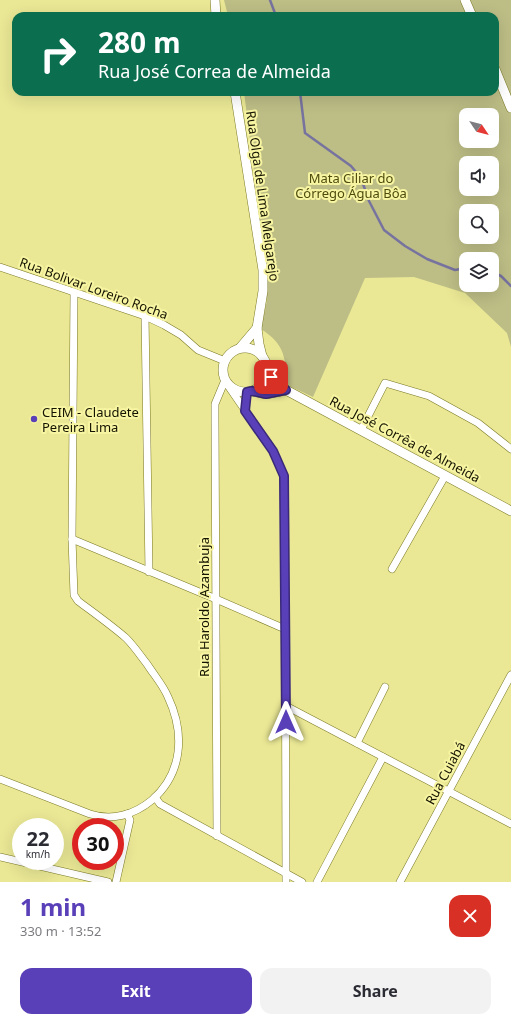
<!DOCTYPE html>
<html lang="en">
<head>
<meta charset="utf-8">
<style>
  body { margin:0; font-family:"Noto Sans",sans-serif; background:#f2f2f3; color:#2b2b33; height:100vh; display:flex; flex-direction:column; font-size:15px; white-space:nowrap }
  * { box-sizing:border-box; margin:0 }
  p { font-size:13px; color:#7c7c81 }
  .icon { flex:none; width:22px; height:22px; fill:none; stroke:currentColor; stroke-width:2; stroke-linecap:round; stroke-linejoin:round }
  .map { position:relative; height:882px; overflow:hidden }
  .drawer { display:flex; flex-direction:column; background:#fff; flex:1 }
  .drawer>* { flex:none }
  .top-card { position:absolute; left:12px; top:12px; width:487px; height:84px; border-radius:12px; box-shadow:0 4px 16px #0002; background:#0b6e4f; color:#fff; overflow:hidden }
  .needle { width:26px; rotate:125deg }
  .fabs { position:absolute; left:459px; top:108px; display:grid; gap:8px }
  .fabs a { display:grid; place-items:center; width:40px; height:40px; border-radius:8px; background:#fff; box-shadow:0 4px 16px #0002; font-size:20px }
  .speed { position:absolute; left:12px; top:818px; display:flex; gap:8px; font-size:20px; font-weight:700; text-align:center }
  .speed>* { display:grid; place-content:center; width:52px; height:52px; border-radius:50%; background:#fff; box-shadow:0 4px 16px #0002; line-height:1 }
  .speed small { font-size:10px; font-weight:400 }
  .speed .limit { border:6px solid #d22; background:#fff; color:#111 }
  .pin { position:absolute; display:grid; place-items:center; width:34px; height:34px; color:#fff; margin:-17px; border-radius:8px; box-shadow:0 2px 6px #0006 }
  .me { position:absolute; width:44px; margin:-22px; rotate:0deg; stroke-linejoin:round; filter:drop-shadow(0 0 3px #0008) }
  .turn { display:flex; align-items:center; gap:14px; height:84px; padding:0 20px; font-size:18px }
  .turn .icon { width:52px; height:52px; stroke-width:2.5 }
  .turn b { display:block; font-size:28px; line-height:34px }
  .round { display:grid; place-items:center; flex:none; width:42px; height:42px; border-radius:12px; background:#f2f2f3 }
  .summary { display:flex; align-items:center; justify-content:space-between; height:68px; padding:0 20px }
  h1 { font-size:24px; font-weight:700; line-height:30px; color:#593fb8 }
  .button { display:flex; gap:8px; margin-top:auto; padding:8px 20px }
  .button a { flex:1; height:46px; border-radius:12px; background:#593fb8; color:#fff; font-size:16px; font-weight:700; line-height:46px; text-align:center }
  .button a+a { background:#f2f2f3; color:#2b2b33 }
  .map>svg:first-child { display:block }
  .green { fill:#bdbd86; fill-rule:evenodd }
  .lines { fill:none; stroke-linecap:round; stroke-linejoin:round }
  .stream { stroke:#77739f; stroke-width:2.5 }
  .minor-casing { stroke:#7b7824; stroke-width:8 }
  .tertiary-casing { stroke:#7b7824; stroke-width:10 }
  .minor { stroke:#fff; stroke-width:7 }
  .tertiary { stroke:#fff; stroke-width:9 }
  .route-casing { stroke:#3a2978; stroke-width:10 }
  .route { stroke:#593fb8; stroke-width:7 }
  .poi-dot { fill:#593fb8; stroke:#f7f5a2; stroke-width:1.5 }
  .labels { text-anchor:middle; stroke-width:4; stroke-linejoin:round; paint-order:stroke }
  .park-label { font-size:13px; fill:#4e4c0d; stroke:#f7f5a2 }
  .street-label { font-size:13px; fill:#141300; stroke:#f7f5a2 }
  .poi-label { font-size:13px; fill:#141300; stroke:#f7f5a2; text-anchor:start }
</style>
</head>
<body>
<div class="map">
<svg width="511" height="882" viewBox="0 0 511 882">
  <rect width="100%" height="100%" fill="#eae895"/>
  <path class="green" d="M224 0H511V347L507 333 465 293 414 277 365 278 313 397 287 385C285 358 286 345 261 329L267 300V273L244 92H495V16H228ZM466 115H492V141H466ZM466 163H492V189H466ZM466 211H492V237H466ZM466 259H492V285H466Z"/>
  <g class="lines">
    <g class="stream">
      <polyline points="270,0 276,16"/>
      <polyline points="300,92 305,133 351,166 361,178 369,201 384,230 405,246 427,259 455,270 466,268"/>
      <polyline points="492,272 501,276 511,286"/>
    </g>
    <g class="minor-casing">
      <g id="minor">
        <polyline points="0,267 145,316 164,325 181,335 198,350 225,361"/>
        <polyline points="145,316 149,572"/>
        <polyline points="227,384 273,451 284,476 285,499 286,882"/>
        <polyline points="245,411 247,392"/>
        <polyline points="361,430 385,383 429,396 478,423 511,449"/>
        <polyline points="72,539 216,599 285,629"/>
        <polyline points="392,569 445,476"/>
        <polyline points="286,706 511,824"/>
        <polyline points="357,743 385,687"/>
        <path d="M0 779 90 814C112 821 134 815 152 800 183 773 185 733 168 697 163 685 154 675 147 664 140 655 134 646 126 638 111 625 94 613 78 601L74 595 72 539 74 292"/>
        <polyline points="155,797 160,804 302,882"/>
        <polyline points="217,836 215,420 215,404 225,380"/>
        <polyline points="0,857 108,882"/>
        <polyline points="116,882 130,820 127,814"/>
        <polyline points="317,882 383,757"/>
        <polyline points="400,882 511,675"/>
      </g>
    </g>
    <g class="tertiary-casing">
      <g id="tertiary">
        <polyline points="215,0 216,16"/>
        <polyline points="465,0 472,16"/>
        <polyline points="495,69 511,108"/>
        <polyline points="235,92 263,270 263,291 257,328 259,344 262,356"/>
        <circle cx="245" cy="370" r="22"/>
        <polyline points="240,348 257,328"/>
        <polyline points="267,371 274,382 286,390 511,511"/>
        <polyline points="252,391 266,394 286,390"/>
      </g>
    </g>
    <use href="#minor" class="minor"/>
    <use href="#tertiary" class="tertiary"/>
  </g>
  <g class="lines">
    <g class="route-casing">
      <polyline id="route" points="271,377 278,385 286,390 266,394 252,391 247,392 245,411 273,451 284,476 286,722"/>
    </g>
    <use href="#route" class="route"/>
  </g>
  <circle class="poi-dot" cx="34" cy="419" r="4"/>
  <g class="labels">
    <g class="park-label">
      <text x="351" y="183">Mata Ciliar do<tspan x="351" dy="15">Córrego Água Bôa</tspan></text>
    </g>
    <g class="street-label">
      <text transform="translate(263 196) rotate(82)" y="5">Rua Olga de Lima Melgarejo</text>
      <text transform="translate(94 288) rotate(20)" y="5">Rua Bolivar Loreiro Rocha</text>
      <text transform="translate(405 439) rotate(28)" y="5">Rua José Corrêa de Almeida</text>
      <text transform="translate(204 607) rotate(-90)" y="5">Rua Haroldo Azambuja</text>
      <text transform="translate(445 773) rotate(-62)" y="5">Rua Cuiabá</text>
    </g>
    <g class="poi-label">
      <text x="42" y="417">CEIM - Claudete<tspan x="42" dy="15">Pereira Lima</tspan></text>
    </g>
  </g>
</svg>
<div class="fabs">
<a><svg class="needle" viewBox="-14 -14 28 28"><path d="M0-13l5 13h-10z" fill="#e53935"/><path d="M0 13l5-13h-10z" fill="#7c7c81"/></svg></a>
<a><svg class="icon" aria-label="sound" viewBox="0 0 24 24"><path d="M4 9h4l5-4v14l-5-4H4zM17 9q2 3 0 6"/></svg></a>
<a><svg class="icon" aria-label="search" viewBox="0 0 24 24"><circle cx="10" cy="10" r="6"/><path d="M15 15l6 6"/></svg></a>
<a><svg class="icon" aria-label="layers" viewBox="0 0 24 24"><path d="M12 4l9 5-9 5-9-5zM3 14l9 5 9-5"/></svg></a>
</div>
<div class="speed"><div>22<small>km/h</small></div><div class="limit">30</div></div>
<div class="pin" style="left:271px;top:377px;background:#d93025"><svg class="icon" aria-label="arrive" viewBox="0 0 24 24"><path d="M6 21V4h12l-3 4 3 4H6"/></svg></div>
<svg class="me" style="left:286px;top:722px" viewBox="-20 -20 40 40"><path d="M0-17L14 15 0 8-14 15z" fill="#593fb8" stroke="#fff" stroke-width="4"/></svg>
<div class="top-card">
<div class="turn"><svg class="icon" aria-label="right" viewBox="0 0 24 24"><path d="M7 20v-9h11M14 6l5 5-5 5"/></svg><div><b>280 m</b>Rua José Correa de Almeida</div></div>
</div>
</div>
<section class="drawer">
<div class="summary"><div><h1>1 min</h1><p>330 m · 13:52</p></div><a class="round" style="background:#d93025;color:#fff"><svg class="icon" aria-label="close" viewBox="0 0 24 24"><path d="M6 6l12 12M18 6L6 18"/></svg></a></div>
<div class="button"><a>Exit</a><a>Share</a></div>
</section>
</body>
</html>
